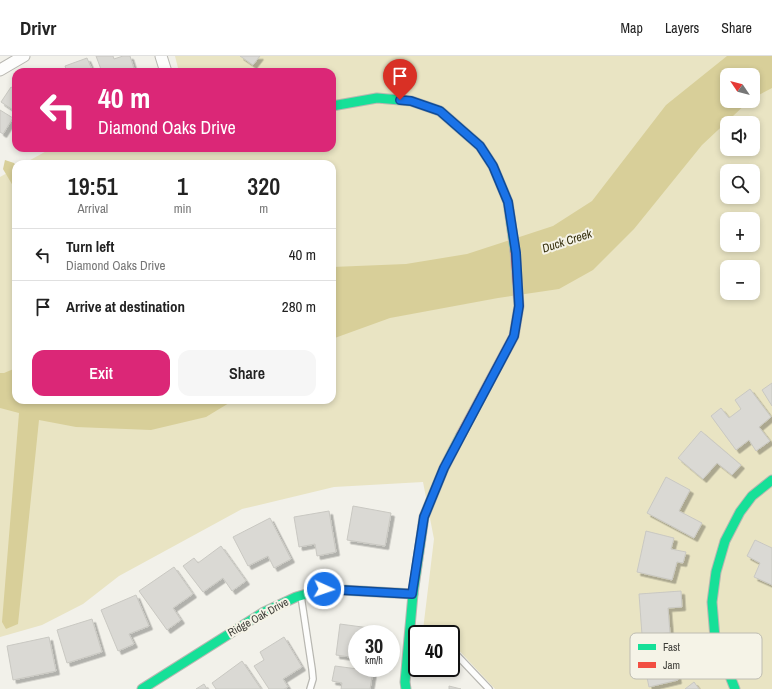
<!DOCTYPE html>
<html lang="en">
<head>
<meta charset="utf-8">
<style>
  body { margin:0; font-family:"Archivo Narrow",sans-serif; background:#f6f6f6; color:#222; height:100vh; display:flex; flex-direction:column; font-size:15px; white-space:nowrap }
  * { box-sizing:border-box; margin:0 }
  p { font-size:13px; color:#767676 }
  .icon { flex:none; width:22px; height:22px; fill:none; stroke:currentColor; stroke-width:2; stroke-linecap:round; stroke-linejoin:round }
  .map { position:relative; flex:1; overflow:hidden }
  .panel { position:absolute; left:12px; top:104px; width:324px; height:244px; display:flex; flex-direction:column; background:#fff; border-radius:12px; box-shadow:0 2px 6px #0003 }
  .panel>* { flex:none }
  .guide { position:absolute; left:12px; top:12px; width:324px; height:84px; border-radius:12px; box-shadow:0 2px 6px #0003; background:#db2777; color:#fff; overflow:hidden }
  .needle { width:26px; rotate:305deg }
  .controls { position:absolute; left:720px; top:12px; display:grid; gap:8px }
  .controls a { display:grid; place-items:center; width:40px; height:40px; border-radius:8px; background:#fff; box-shadow:0 2px 6px #0003; font-size:20px }
  .speed { position:absolute; left:348px; top:569px; display:flex; gap:8px; font-size:20px; font-weight:700; text-align:center }
  .speed>* { display:grid; place-content:center; width:52px; height:52px; border-radius:50%; background:#fff; box-shadow:0 2px 6px #0003; line-height:1 }
  .speed small { font-size:10px; font-weight:400 }
  .speed .limit { border:2px solid #111; border-radius:6px; background:#fff; color:#111 }
  .pin { position:absolute; display:grid; place-items:center; width:34px; height:34px; color:#fff; margin:-41px -17px; border-radius:50% 50% 50% 0; rotate:-45deg; box-shadow:0 0 4px #0007 }
  .pin .icon { rotate:45deg }
  .me { position:absolute; width:44px; margin:-22px; rotate:93deg; stroke-linejoin:round; filter:drop-shadow(0 0 3px #0008) }
  .turn { display:flex; align-items:center; gap:14px; height:84px; padding:0 20px; font-size:18px }
  .turn .icon { width:52px; height:52px; stroke-width:2.5 }
  .turn b { display:block; font-size:28px; line-height:34px }
  .eta { display:flex; justify-content:space-evenly; align-items:center; height:68px; text-align:center }
  .eta b { font-size:24px; font-weight:600; line-height:28px }
  .button { display:flex; gap:8px; margin-top:auto; padding:8px 20px }
  .button a { flex:1; height:46px; border-radius:12px; background:#db2777; color:#fff; font-size:16px; font-weight:600; line-height:46px; text-align:center }
  .button a+a { background:#f6f6f6; color:#222 }
  ul { padding:0; list-style:none }
  li { display:flex; align-items:center; gap:12px; height:52px; padding:0 20px; border-top:1px solid #e0e0e0 }
  li div { flex:1 }
  li b { display:block; font-size:15px }
  li em { font-style:normal }
  header { display:flex; align-items:center; gap:24px; box-sizing:border-box; height:56px; padding:0 20px; background:#fff; border-bottom:1px solid #e0e0e0 }
  header strong { font-size:19px }
  nav { display:flex; gap:22px; margin-inline-start:auto; font-size:14px }
  .map>svg:first-child { display:block }
  .green { fill:#e9e4c3; fill-rule:evenodd }
  .water { fill:#d8cf99 }
  .building { fill:#dad9d4; stroke:#c9c8c2; filter:url(#shadow) }
  .lines { fill:none; stroke-linecap:round; stroke-linejoin:round }
  .lane-casing { stroke:#b8b7b1; stroke-width:8 }
  .street-casing { stroke:#b8b7b1; stroke-width:13 }
  .fast-casing { stroke:#b8b7b1; stroke-width:11 }
  .jam-casing { stroke:#b8b7b1; stroke-width:11 }
  .lane { stroke:#fdfdfc; stroke-width:5.5 }
  .street { stroke:#fdfdfc; stroke-width:11 }
  .fast { stroke:#16e098; stroke-width:9 }
  .jam { stroke:#f24e42; stroke-width:9 }
  .route-casing { stroke:#114b97; stroke-width:10 }
  .route { stroke:#1a73e8; stroke-width:7 }
  .labels { text-anchor:middle; stroke-width:4; stroke-linejoin:round; paint-order:stroke }
  .street-label { font-size:11px; fill:#3d3c37; stroke:#f5f3e7 }
  .water-label { font-size:12px; font-style:italic; fill:#352f0d; stroke:#f5f3e7 }
  .key { fill:#f5f3e7; stroke:#bebcb2; stroke-width:1 }
  .key-label { font-size:11px; fill:#3d3c37 }
</style>
</head>
<body>
<header>
<strong>Drivr</strong>
<nav><a>Map</a><a>Layers</a><a>Share</a></nav>
</header>
<div class="map">
<svg width="772" height="633" viewBox="0 0 772 633">
  <defs>
    <filter id="shadow"><feDropShadow dx="3.5" dy="3.5" stdDeviation="0" flood-color="#0004"/></filter>
  </defs>
  <rect width="100%" height="100%" fill="#f2f1ea"/>
  <path class="green" d="M175 0H772V633H495L451 586V578H443L423 574 434 483 423 426 334 431 242 453 119 520 83 548 42 569 0 581V121L16 112V344H332V108H23L52 92H332V16H179ZM727 19H753V45H727ZM727 67H753V93H727ZM727 115H753V141H727ZM727 163H753V189H727ZM727 211H753V237H727Z"/>
  <g class="water">
    <polygon points="727,0 772,0 772,32 753,42 753,19 727,19 727,45 749,45 702,89 634,173 593,214 559,233 498,242 390,262 332,283 332,211 406,208 467,198 553,170 592,145 666,49"/>
    <polygon points="5,104 14,107 16,110 16,135 3,113"/>
    <polygon points="16,312 16,344 234,344 206,361 151,374 76,371 39,364 18,568 6,573 2,566 19,357 0,352 0,317 4,317"/>
  </g>
  <g class="building">
    <polygon points="96,0 113,0 114,3 123,0 130,0 135,16 102,16"/>
    <polygon points="240,0 260,0 253,9"/>
    <polygon points="87,2 93,16 67,16 65,10"/>
    <polygon points="11,31 16,34 16,56 1,46"/>
    <polygon points="0,54 13,62 3,78 0,76"/>
    <polygon points="772,327 772,350 762,334"/>
    <polygon points="750,333 771,361 759,371 770,385 756,395 749,384 736,394 711,360 721,352 729,362 741,353 735,344"/>
    <polygon points="701,375 741,409 732,419 717,407 703,423 678,402"/>
    <polygon points="666,421 690,434 679,455 702,467 694,482 647,457"/>
    <polygon points="353,450 391,457 385,490 347,484"/>
    <polygon points="329,455 336,496 317,500 315,488 299,491 294,461"/>
    <polygon points="270,462 291,503 274,512 268,500 248,510 233,481"/>
    <polygon points="646,475 674,482 671,493 686,496 683,507 677,506 672,524 637,516"/>
    <polygon points="755,484 772,492 772,529 754,521 760,507 747,500"/>
    <polygon points="221,490 246,525 232,535 223,522 203,536 183,510 194,502 198,507"/>
    <polygon points="174,511 193,538 173,552 181,564 167,574 139,535"/>
    <polygon points="681,535 682,551 668,552 670,577 642,579 639,538"/>
    <polygon points="136,539 149,570 129,578 134,588 118,595 101,554"/>
    <polygon points="92,563 102,596 67,607 57,574"/>
    <polygon points="340,568 377,573 376,578 357,578 357,602 336,599"/>
    <polygon points="49,581 56,615 13,624 7,590"/>
    <polygon points="284,581 302,611 283,623 288,631 284,633 269,633 254,610 264,604 260,596"/>
    <polygon points="686,584 689,600 674,602 678,624 649,631 641,593"/>
    <polygon points="242,605 261,633 216,633 212,627"/>
    <polygon points="335,610 373,615 370,633 341,633 342,627 332,625"/>
    <polygon points="694,626 699,633 685,633"/>
    <polygon points="204,628 207,633 196,633"/>
    <polygon points="449,630 461,633 449,633"/>
  </g>
  <g class="lines">
    <g class="lane-casing">
      <g id="lane">
        <polyline points="301,540 312,613 313,623 310,633"/>
        <polyline points="451,593 489,633"/>
      </g>
    </g>
    <g class="street-casing">
      <g id="street">
        <polyline points="161,0 166,16"/>
        <polyline points="0,14 24,0"/>
      </g>
    </g>
    <g class="fast-casing">
      <g id="fast">
        <polyline points="332,50 377,42 411,45 440,55 480,90 493,110 508,146 515,195"/>
        <polyline points="142,633 264,556 296,541 324,533 413,538"/>
        <polyline points="406,633 405,626 413,538 424,461 444,412 461,379"/>
        <polyline points="735,633 715,582 712,546 716,516 725,485 740,456 752,440 772,424"/>
      </g>
    </g>
    <g class="jam-casing">
      <polyline id="jam" points="461,379 514,280 519,250 515,195"/>
    </g>
    <use href="#lane" class="lane"/>
    <use href="#street" class="street"/>
    <use href="#fast" class="fast"/>
    <use href="#jam" class="jam"/>
  </g>
  <g class="lines">
    <g class="route-casing">
      <polyline id="route" points="324,533 412,538 424,461 444,412 514,280 519,250 516,197 508,146 493,110 480,90 440,55 411,45 400,44"/>
    </g>
    <use href="#route" class="route"/>
  </g>
  <g class="labels">
    <g class="street-label">
      <text transform="translate(258 561) rotate(-29)" y="4">Ridge Oak Drive</text>
    </g>
    <g class="water-label">
      <text transform="translate(567 185) rotate(-18)" y="4">Duck Creek</text>
    </g>
  </g>
  <rect x="630" y="577" width="132" height="46" rx="6" class="key"/>
  <rect x="638" y="588" width="18" height="6" fill="#16e098"/>
  <rect x="638" y="606" width="18" height="6" fill="#f24e42"/>
  <g class="key-label">
    <text x="663" y="595">Fast</text>
    <text x="663" y="613">Jam</text>
  </g>
</svg>
<div class="controls">
<a><svg class="needle" viewBox="-14 -14 28 28"><path d="M0-13l5 13h-10z" fill="#e53935"/><path d="M0 13l5-13h-10z" fill="#767676"/></svg></a>
<a><svg class="icon" aria-label="sound" viewBox="0 0 24 24"><path d="M4 9h4l5-4v14l-5-4H4zM17 9q2 3 0 6"/></svg></a>
<a><svg class="icon" aria-label="search" viewBox="0 0 24 24"><circle cx="10" cy="10" r="6"/><path d="M15 15l6 6"/></svg></a>
<a>+</a>
<a>−</a>
</div>
<div class="speed"><div>30<small>km/h</small></div><div class="limit">40</div></div>
<div class="pin" style="left:400px;top:44px;background:#d93025"><svg class="icon" aria-label="arrive" viewBox="0 0 24 24"><path d="M6 21V4h12l-3 4 3 4H6"/></svg></div>
<svg class="me" style="left:324px;top:533px" viewBox="-20 -20 40 40"><circle r="17" fill="#1a73e8" stroke="#fff" stroke-width="3"/><path d="M0-11L8 9 0 5-8 9z" fill="#fff"/></svg>
<div class="guide">
<div class="turn"><svg class="icon" aria-label="left" viewBox="0 0 24 24"><path d="M17 20v-9H6M10 6l-5 5 5 5"/></svg><div><b>40 m</b>Diamond Oaks Drive</div></div>
</div>
<section class="panel">
<div class="eta">
<div><b>19:51</b><p>Arrival</p></div>
<div><b>1</b><p>min</p></div>
<div><b>320</b><p>m</p></div>
</div>
<ul>
<li><svg class="icon" aria-label="left" viewBox="0 0 24 24"><path d="M17 20v-9H6M10 6l-5 5 5 5"/></svg><div><b>Turn left</b><p>Diamond Oaks Drive</p></div><em>40 m</em></li>
<li><svg class="icon" aria-label="arrive" viewBox="0 0 24 24"><path d="M6 21V4h12l-3 4 3 4H6"/></svg><div><b>Arrive at destination</b></div><em>280 m</em></li>
</ul>
<div class="button"><a>Exit</a><a>Share</a></div>
</section>
</div>
</body>
</html>
